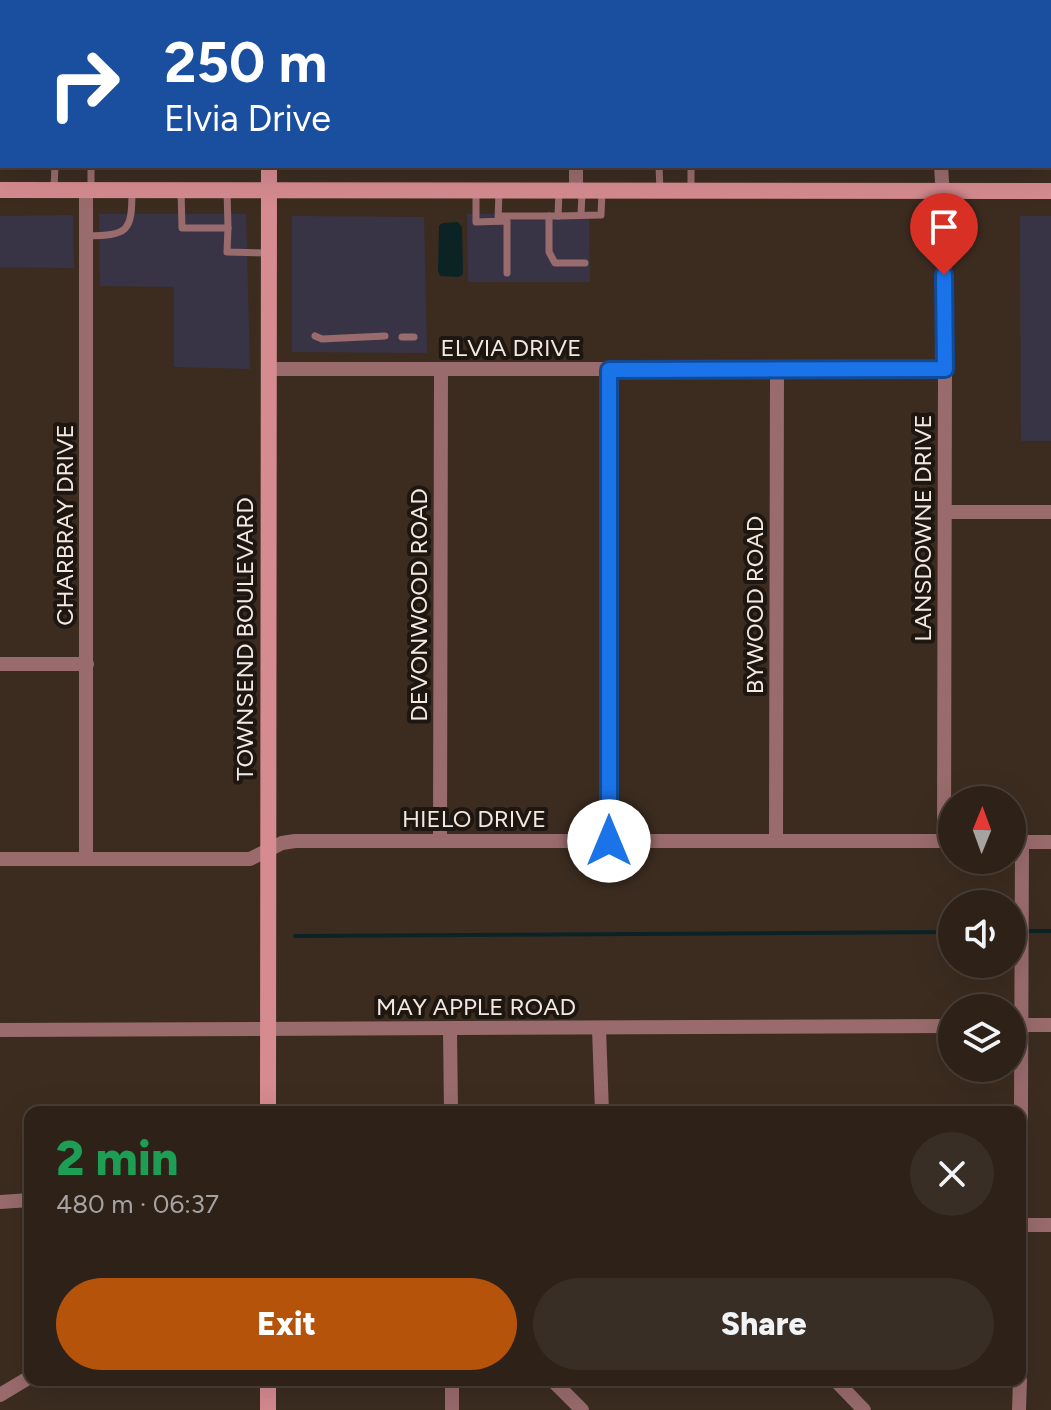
<!DOCTYPE html>
<html lang="en">
<head>
<meta charset="utf-8">
<style>
  body { margin:0; font-family:Figtree,sans-serif; background:#392e25; color:#f1f3f6; height:100vh; display:flex; flex-direction:column; font-size:30px; white-space:nowrap }
  * { box-sizing:border-box; margin:0 }
  p { font-size:26px; color:#a7a3a2 }
  .icon { flex:none; width:44px; height:44px; fill:none; stroke:currentColor; stroke-width:2; stroke-linecap:round; stroke-linejoin:round }
  .map { position:relative; flex:1; overflow:hidden }
  .panel { position:absolute; left:24px; top:1106px; width:1002px; height:280px; display:flex; flex-direction:column; background:#2d2118; border-radius:16px; box-shadow:0 8px 32px #0002,0 0 0 2px #483e37 }
  .panel>* { flex:none }
  .banner { position:absolute; left:0px; top:0px; width:1052px; height:168px; box-shadow:0 8px 32px #0002,0 0 0 2px #483e37; background:#1a4fa0; color:#fff; overflow:hidden }
  .needle { width:52px; rotate:1deg }
  .tools { position:absolute; left:938px; top:786px; display:grid; gap:16px }
  .tools a { display:grid; place-items:center; width:88px; height:88px; border-radius:50%; background:#2d2118; box-shadow:0 8px 32px #0002,0 0 0 2px #483e37; font-size:40px }
  .pin { position:absolute; display:grid; place-items:center; width:68px; height:68px; color:#fff; margin:-82px -34px; border-radius:50% 50% 50% 0; rotate:-45deg; box-shadow:0 0 8px #0007 }
  .pin .icon { rotate:45deg }
  .me { position:absolute; width:88px; margin:-44px; rotate:0deg; stroke-linejoin:round; filter:drop-shadow(0 0 6px #0008) }
  .turn { display:flex; align-items:center; gap:28px; height:168px; padding:0 32px; font-size:36px }
  .turn .icon { width:104px; height:104px; stroke-width:2.5 }
  .turn b { display:block; font-size:56px; line-height:68px }
  .round { display:grid; place-items:center; flex:none; width:84px; height:84px; border-radius:42px; background:#392e25 }
  .headline { display:flex; align-items:center; justify-content:space-between; height:136px; padding:0 32px }
  h1 { font-size:48px; font-weight:800; line-height:60px; color:#1e9e55 }
  .action { display:flex; gap:16px; margin-top:auto; padding:16px 32px }
  .action a { flex:1; height:92px; border-radius:48px; background:#b45309; color:#fff; font-size:32px; font-weight:800; line-height:92px; text-align:center }
  .action a+a { background:#392e25; color:#f1f3f6 }
  .map>svg:first-child { display:block }
  .commercial { fill:#393445 }
  .water { fill:#0c2326 }
  .lines { fill:none; stroke-linecap:round; stroke-linejoin:round }
  .stream { stroke:#0c2326; stroke-width:4 }
  .lane { stroke:#996b6d; stroke-width:7 }
  .street { stroke:#996b6d; stroke-width:14 }
  .secondary { stroke:#d58b90; stroke-width:16 }
  .route-casing { stroke:#114b97; stroke-width:20 }
  .route { stroke:#1a73e8; stroke-width:14 }
  .labels { text-anchor:middle; stroke-width:8; stroke-linejoin:round; paint-order:stroke }
  .street-label { font-size:24px; fill:#f3e8e0; stroke:#1e1611 }
</style>
</head>
<body>
<div class="map">
<svg width="1051" height="1410" viewBox="0 0 1051 1410">
  <rect width="100%" height="100%" fill="#3c2c20"/>
  <g class="commercial">
    <polygon points="0,0 185,2 2,2 2,166 244,168 0,167"/>
    <polygon points="237,0 561,0 561,2 238,2"/>
    <polygon points="99,214 246,214 250,369 174,367 174,287 100,286"/>
    <polygon points="467,214 589,214 590,282 468,282"/>
    <polygon points="73,215 74,268 0,267 0,216"/>
    <polygon points="292,216 424,217 427,353 292,352"/>
    <polygon points="1020,216 1051,216 1051,441 1021,441"/>
  </g>
  <polygon class="water" points="458,222 462,227 463,274 459,277 440,276 438,271 439,226 442,223"/>
  <g class="lines">
    <g class="stream">
      <polyline points="1026,931 1051,931"/>
      <polyline points="295,936 952,932"/>
    </g>
    <g class="lane">
      <polyline points="56,2 56,0"/>
      <polyline points="0,47 2,47"/>
      <polyline points="659,166 660,191"/>
      <polyline points="54,188 55,166"/>
      <polyline points="691,189 691,166"/>
      <polyline points="91,190 91,166"/>
      <polyline points="181,190 182,228 228,228 227,190"/>
      <polyline points="476,191 476,222 507,221 507,273"/>
      <polyline points="581,215 582,192"/>
      <polyline points="499,216 558,216 559,191"/>
      <polyline points="549,216 549,252 555,263 585,263"/>
      <polyline points="558,216 601,215 602,191"/>
      <polyline points="498,221 499,191"/>
      <polyline points="228,228 227,252 269,253"/>
      <path d="M86 236C128 235 132 233 132 190"/>
      <polyline points="315,336 322,339 385,336"/>
      <polyline points="402,337 414,337"/>
    </g>
    <g class="street">
      <polyline points="576,2 576,0"/>
      <polyline points="940,2 940,0"/>
      <polyline points="1050,36 1051,36"/>
      <polyline points="941,166 944,212 945,369 944,841"/>
      <polyline points="86,190 86,859"/>
      <polyline points="576,191 576,166"/>
      <polyline points="269,369 945,369"/>
      <polyline points="945,512 1051,512"/>
      <polyline points="0,664 87,664"/>
      <polyline points="440,841 441,370"/>
      <polyline points="609,841 609,370"/>
      <polyline points="776,841 777,369"/>
      <polyline points="1012,842 1051,842"/>
      <polyline points="0,859 250,859 282,843 295,841 952,841"/>
      <polyline points="1012,1025 1051,1025"/>
      <polyline points="599,1029 602,1112"/>
      <polyline points="0,1030 952,1026"/>
      <polyline points="450,1030 451,1112"/>
      <polyline points="0,1202 30,1200"/>
      <polyline points="1022,1225 1051,1225"/>
      <polyline points="1020,1370 1022,842"/>
      <polyline points="452,1380 452,1410"/>
      <polyline points="552,1380 582,1410"/>
      <polyline points="835,1380 864,1410"/>
      <polyline points="0,1395 30,1377"/>
      <polyline points="1019,1410 1020,1380"/>
    </g>
    <g class="secondary">
      <polyline points="208,0 209,2"/>
      <polyline points="0,190 1051,191"/>
      <polyline points="268,1112 269,166"/>
      <polyline points="268,1380 268,1410"/>
    </g>
  </g>
  <g class="lines">
    <g class="route-casing">
      <polyline id="route" points="609,841 609,370 945,369 944,275"/>
    </g>
    <use href="#route" class="route"/>
  </g>
  <g class="labels">
    <g class="street-label">
      <text x="511" y="356">ELVIA DRIVE</text>
      <text transform="translate(65 525) rotate(-90)" y="8">CHARBRAY DRIVE</text>
      <text transform="translate(923 528) rotate(-90)" y="8">LANSDOWNE DRIVE</text>
      <text transform="translate(419 605) rotate(-90)" y="8">DEVONWOOD ROAD</text>
      <text transform="translate(755 605) rotate(-90)" y="8">BYWOOD ROAD</text>
      <text transform="translate(245 639) rotate(-90)" y="8">TOWNSEND BOULEVARD</text>
      <text x="474" y="827">HIELO DRIVE</text>
      <text x="476" y="1015">MAY APPLE ROAD</text>
    </g>
  </g>
</svg>
<div class="tools">
<a><svg class="needle" viewBox="-14 -14 28 28"><path d="M0-13l5 13h-10z" fill="#e53935"/><path d="M0 13l5-13h-10z" fill="#a7a3a2"/></svg></a>
<a><svg class="icon" aria-label="sound" viewBox="0 0 24 24"><path d="M4 9h4l5-4v14l-5-4H4zM17 9q2 3 0 6"/></svg></a>
<a><svg class="icon" aria-label="layers" viewBox="0 0 24 24"><path d="M12 4l9 5-9 5-9-5zM3 14l9 5 9-5"/></svg></a>
</div>
<div class="pin" style="left:944px;top:275px;background:#d93025"><svg class="icon" aria-label="arrive" viewBox="0 0 24 24"><path d="M6 21V4h12l-3 4 3 4H6"/></svg></div>
<svg class="me" style="left:609px;top:841px" viewBox="-20 -20 40 40"><circle r="19" fill="#fff"/><path d="M0-13L10 11 0 6-10 11z" fill="#1a73e8"/></svg>
<div class="banner">
<div class="turn"><svg class="icon" aria-label="right" viewBox="0 0 24 24"><path d="M7 20v-9h11M14 6l5 5-5 5"/></svg><div><b>250 m</b>Elvia Drive</div></div>
</div>
<section class="panel">
<div class="headline"><div><h1>2 min</h1><p>480 m · 06:37</p></div><a class="round"><svg class="icon" aria-label="close" viewBox="0 0 24 24"><path d="M6 6l12 12M18 6L6 18"/></svg></a></div>
<div class="action"><a>Exit</a><a>Share</a></div>
</section>
</div>
</body>
</html>
